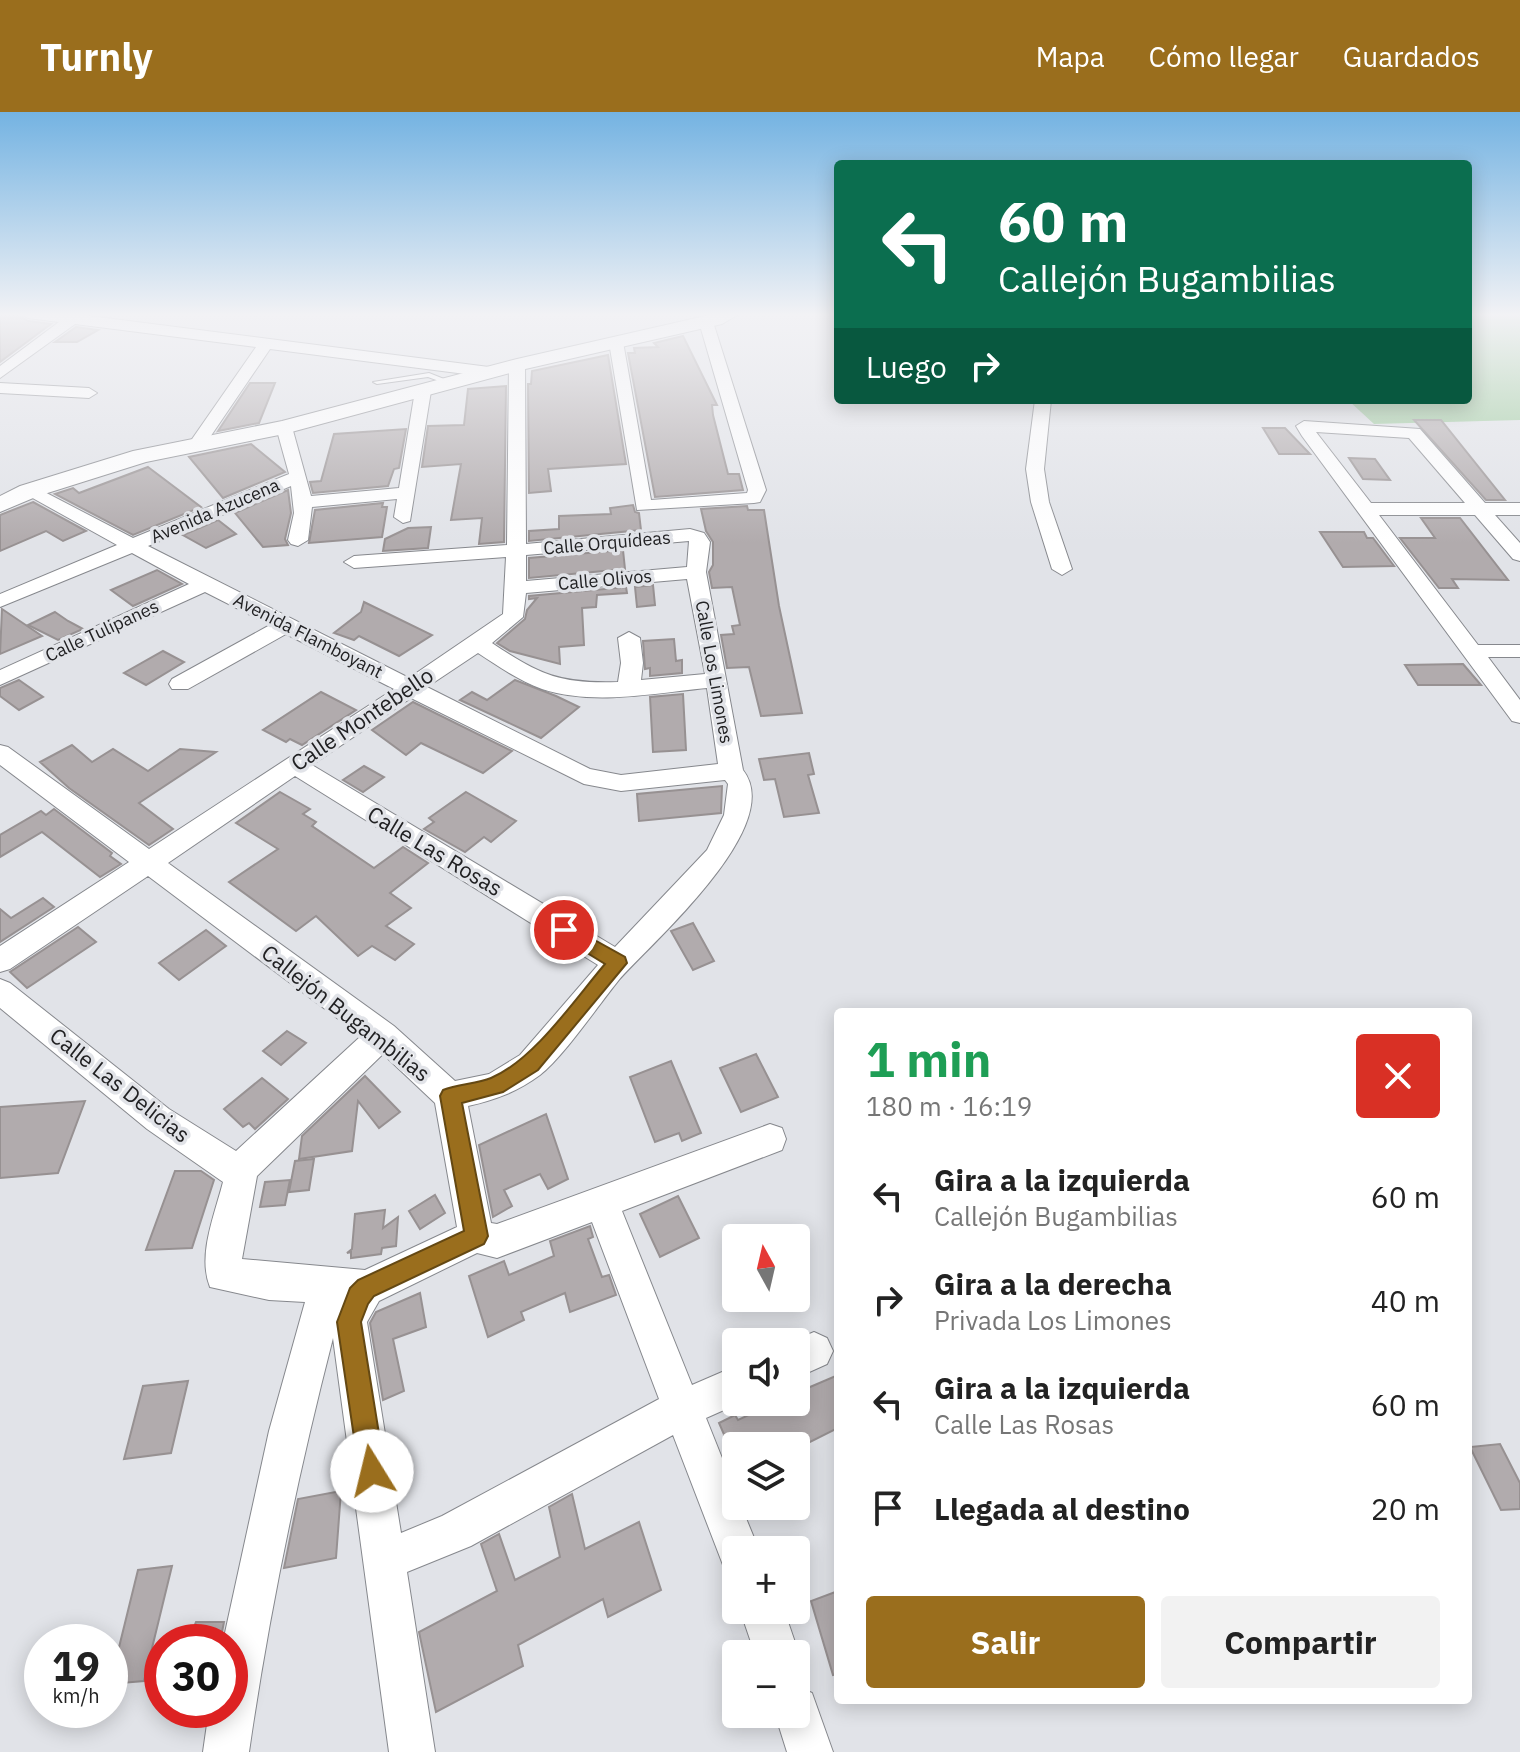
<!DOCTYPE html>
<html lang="es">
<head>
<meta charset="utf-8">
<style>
  body { margin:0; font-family:"IBM Plex Sans",sans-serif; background:#f2f2f2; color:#222; height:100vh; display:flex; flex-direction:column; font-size:30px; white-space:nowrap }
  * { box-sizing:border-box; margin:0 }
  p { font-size:26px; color:#767676 }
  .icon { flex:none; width:44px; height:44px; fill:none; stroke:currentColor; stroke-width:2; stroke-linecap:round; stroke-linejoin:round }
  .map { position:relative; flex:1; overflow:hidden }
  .side { position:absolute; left:834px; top:896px; width:638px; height:696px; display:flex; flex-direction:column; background:#fff; border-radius:8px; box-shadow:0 4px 20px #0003 }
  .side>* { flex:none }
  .guide { position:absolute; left:834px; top:48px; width:638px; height:244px; border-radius:8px; box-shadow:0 4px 20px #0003; background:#0b6e4f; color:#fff; overflow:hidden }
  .needle { width:52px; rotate:352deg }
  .controls { position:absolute; left:722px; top:1112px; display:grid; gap:16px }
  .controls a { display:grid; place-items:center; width:88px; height:88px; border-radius:8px; background:#fff; box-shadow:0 4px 20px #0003; font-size:40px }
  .speed { position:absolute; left:24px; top:1512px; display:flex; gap:16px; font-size:40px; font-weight:700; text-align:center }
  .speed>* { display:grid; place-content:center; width:104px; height:104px; border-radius:50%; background:#fff; box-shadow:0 4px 20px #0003; line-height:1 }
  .speed small { font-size:20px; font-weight:400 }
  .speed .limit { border:12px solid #d22; background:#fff; color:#111 }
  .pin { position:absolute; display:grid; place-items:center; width:68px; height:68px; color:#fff; margin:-34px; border:4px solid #fff; border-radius:50%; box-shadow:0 2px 8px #0007 }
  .me { position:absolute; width:88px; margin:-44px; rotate:351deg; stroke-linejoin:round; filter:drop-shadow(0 0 6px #0008) }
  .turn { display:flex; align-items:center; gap:28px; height:168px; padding:0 32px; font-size:36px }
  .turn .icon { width:104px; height:104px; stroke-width:2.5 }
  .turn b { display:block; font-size:56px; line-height:68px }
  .then { display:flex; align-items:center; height:76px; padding:0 32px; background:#0003; gap:16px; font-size:30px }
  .round { display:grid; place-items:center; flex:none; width:84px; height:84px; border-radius:8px; background:#f2f2f2 }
  .headline { display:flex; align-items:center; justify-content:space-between; height:136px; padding:0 32px }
  h1 { font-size:48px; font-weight:700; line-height:60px; color:#1e9e55 }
  .cta { display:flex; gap:16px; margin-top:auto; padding:16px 32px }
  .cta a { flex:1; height:92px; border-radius:8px; background:#9a6e1d; color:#fff; font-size:32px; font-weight:700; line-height:92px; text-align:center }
  .cta a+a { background:#f2f2f2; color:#222 }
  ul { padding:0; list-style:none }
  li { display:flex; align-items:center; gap:24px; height:104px; padding:0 32px }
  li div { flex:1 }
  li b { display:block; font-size:30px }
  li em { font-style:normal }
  header { display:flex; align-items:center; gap:48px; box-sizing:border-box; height:112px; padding:0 40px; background:#9a6e1d; color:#fff }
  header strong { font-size:38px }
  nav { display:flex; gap:44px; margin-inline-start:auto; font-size:28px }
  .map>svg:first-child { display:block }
  .green { fill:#9cca9c }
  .building { fill:#b1abad; stroke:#979192; stroke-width:2 }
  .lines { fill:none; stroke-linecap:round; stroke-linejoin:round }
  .lane-casing { stroke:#86888d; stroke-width:2 }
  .street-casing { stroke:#86888d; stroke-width:2 }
  .secondary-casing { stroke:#86888d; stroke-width:2 }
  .lane { fill:#fff; fill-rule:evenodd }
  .street { fill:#fff; fill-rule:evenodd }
  .secondary { fill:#fff; fill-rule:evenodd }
  .route { fill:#9a6e1d; stroke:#644813; stroke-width:2 }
  .labels { text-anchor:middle; stroke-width:7; stroke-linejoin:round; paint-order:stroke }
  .far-street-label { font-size:18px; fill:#212123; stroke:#e1e3e8 }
  .street-label { font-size:22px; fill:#212123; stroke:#e1e3e8 }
</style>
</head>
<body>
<header>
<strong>Turnly</strong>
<nav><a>Mapa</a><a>Cómo llegar</a><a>Guardados</a></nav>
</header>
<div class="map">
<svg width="1520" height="1640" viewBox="0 0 1520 1640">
  <rect width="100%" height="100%" fill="#e1e3e8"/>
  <polygon class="green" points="1468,202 1520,202 1520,308 1374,312 1348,288 1468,288"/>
  <g class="building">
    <polygon points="0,202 18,203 28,209 51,212 0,250"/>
    <polygon points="76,215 98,218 77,230 55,230"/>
    <polygon points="683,224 717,293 712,293 713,303 728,362 739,362 743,378 655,385 628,241 635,241 634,236 658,235 654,231"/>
    <polygon points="608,243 626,352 548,357 551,379 529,381 528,272 531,272 532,259"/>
    <polygon points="250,271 275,271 259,311 218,319"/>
    <polygon points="506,274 504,430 479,432 482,406 451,408 461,352 422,355 428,314 464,313 468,277"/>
    <polygon points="1414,308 1441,308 1505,388 1486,388"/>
    <polygon points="1263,316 1285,316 1310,342 1279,342"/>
    <polygon points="406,317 399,356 394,357 388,374 313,381 310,370 321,369 334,322"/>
    <polygon points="251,332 285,360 223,386 189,345"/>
    <polygon points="1349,346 1375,347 1390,368 1363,367"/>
    <polygon points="148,355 201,395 133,423 55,382 73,376 79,381"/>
    <polygon points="288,378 291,401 285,427 288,433 263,435 235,401"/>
    <polygon points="33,390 86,419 63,429 46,419 0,439 0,403"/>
    <polygon points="383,391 382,395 387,395 382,425 309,431 315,398"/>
    <polygon points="633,393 635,400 639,401 641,418 529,429 529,419 559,417 559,404 611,402 610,396"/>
    <polygon points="747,394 748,398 764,398 779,494 802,601 761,604 749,555 727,556 721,523 734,522 732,514 740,513 732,475 712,476 709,460 713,453 713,430 706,419 701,397"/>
    <polygon points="1421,406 1460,406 1508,468 1452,467 1458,476 1439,476 1400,426 1435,426"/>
    <polygon points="218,408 236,422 206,436 183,423"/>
    <polygon points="431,415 428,436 383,439 385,427 408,416"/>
    <polygon points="1320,420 1364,420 1367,426 1373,426 1394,454 1343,455"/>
    <polygon points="623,438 625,457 529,466 529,446"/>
    <polygon points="157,458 182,472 133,494 111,478"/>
    <polygon points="653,473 655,493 637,495 635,475"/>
    <polygon points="626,475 627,481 597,483 596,495 582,496 584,533 559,535 560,552 510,539 497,531 525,507 527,498 537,486 529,487 529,484"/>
    <polygon points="364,490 432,523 399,544 359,524 354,528 334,521 361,500"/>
    <polygon points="2,497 42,524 0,542"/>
    <polygon points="55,500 68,509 83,517 58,528 28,513"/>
    <polygon points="674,527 676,549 682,548 682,561 650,564 650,556 645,557 643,529"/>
    <polygon points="163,539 184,550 146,573 124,561"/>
    <polygon points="1463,552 1481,573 1418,573 1405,553"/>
    <polygon points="19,568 43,585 19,598 0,584 0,576"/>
    <polygon points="515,568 556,584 579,595 541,626 460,588 472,580 487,588"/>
    <polygon points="321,580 356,598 302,633 290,627 286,630 263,618"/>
    <polygon points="683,582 686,638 653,640 650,585"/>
    <polygon points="413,590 512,639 483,661 421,631 406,643 372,618"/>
    <polygon points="72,633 92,650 113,637 148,659 180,637 216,640 139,691 173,717 149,733 69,676 40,650"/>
    <polygon points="809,641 814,662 808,663 819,701 784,705 775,667 764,668 759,647"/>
    <polygon points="364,654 384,665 363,680 343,668"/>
    <polygon points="722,674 721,701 639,709 637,682"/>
    <polygon points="280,680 310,697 303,702 316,710 312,714 374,756 403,735 428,751 390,781 411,796 386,814 414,832 395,848 372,834 358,844 316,804 296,819 229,770 278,737 236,711"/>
    <polygon points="466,680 516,709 491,730 484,725 465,740 424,717 434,710 429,706"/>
    <polygon points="54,697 112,741 110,744 121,752 100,765 42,720 0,745 0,723 41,699 46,703"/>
    <polygon points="43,786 54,795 0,830 0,797 11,806"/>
    <polygon points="693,811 714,849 693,858 671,819"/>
    <polygon points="78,815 96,830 27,876 10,860"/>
    <polygon points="206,818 226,834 179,868 159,851"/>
    <polygon points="287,919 306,931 281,953 263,939"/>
    <polygon points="756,942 778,985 741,1000 720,956"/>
    <polygon points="671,949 701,1021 682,1029 679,1021 655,1030 630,965"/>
    <polygon points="365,964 400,1000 379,1016 358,989 352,1039 299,1047 302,1024"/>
    <polygon points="262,966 288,987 255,1017 249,1011 243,1015 224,997"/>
    <polygon points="85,989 58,1061 0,1066 0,995"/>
    <polygon points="546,1002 568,1067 548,1077 540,1062 504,1078 512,1094 493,1105 479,1033"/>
    <polygon points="314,1047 309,1078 289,1080 295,1049"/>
    <polygon points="175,1059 201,1059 214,1068 192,1136 146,1138"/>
    <polygon points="290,1068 285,1093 260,1095 265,1070"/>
    <polygon points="435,1083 445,1101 420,1117 409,1099"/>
    <polygon points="678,1084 699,1126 660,1145 640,1102"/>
    <polygon points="385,1098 383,1116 398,1105 396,1134 382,1136 381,1142 351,1146 351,1140 347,1141 352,1137 355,1102"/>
    <polygon points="590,1114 593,1125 588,1127 602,1165 609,1163 616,1183 570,1200 565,1181 521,1200 524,1208 488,1225 469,1164 504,1149 509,1163 554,1144 550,1129"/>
    <polygon points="420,1181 426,1215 393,1227 404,1279 383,1288 370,1211 376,1200"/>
    <polygon points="838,1263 838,1316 802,1334 729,1334 719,1311 735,1303 738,1308 777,1290 796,1290 796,1281"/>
    <polygon points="188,1269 171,1341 124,1347 143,1274"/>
    <polygon points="1500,1332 1520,1371 1520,1397 1501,1398 1470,1335"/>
    <polygon points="341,1379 336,1446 284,1456 298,1387"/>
    <polygon points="572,1382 585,1437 639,1410 661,1478 608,1505 603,1487 518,1533 523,1554 436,1600 419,1520 497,1479 481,1432 499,1422 515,1468 560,1445 549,1395"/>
    <polygon points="172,1454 144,1569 110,1572 138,1458"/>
    <polygon points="838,1479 838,1562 833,1563 811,1489"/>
    <polygon points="196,1510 224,1510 220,1530 188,1530"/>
  </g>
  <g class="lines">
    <g class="lane-casing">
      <polygon id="lane" points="429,261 454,271 450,273 428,265 377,272 373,270"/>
    </g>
    <g class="street-casing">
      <g id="street">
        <polygon points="21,202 74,202 489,255 497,260 489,265 270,237 204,334 198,335 190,330 256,235 75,212 0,266 0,254 59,210 28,206"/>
        <polygon points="706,206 713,210 766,378 760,390 754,391 637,398 609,230 616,226 623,230 651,388 747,381 748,378 699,210"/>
        <path d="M517 248 525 253 526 432 690 417 704 421 710 430 706 460 743 658C787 714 653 829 618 869 597 895 564 944 540 963 517 980 495 988 468 994L491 1111 497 1112 770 1012 782 1016 786 1027 782 1038 622 1099 692 1273 736 1254V1290H742L706 1306 736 1381V1394H741L759 1438H736V1458L723 1453 673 1323 471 1434 407 1460 435 1640H389L333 1226C298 1362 269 1501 249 1640H203L209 1598H230V1530H223L269 1319 305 1190 269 1188 210 1175C197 1143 215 1102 223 1070L147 1017 0 896V867L10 871 169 997 236 1039 361 924 148 764 10 857 0 860V834L129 750 0 653V633L8 635 149 737 394 577 286 522 188 577H172L169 572 172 567 270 513 205 480 0 573V558L189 472 132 441 0 495V482L117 433 20 379 23 375H35L133 426 289 362 276 315 284 310 292 315 311 384 399 376 415 279 423 274 429 276 431 279 410 409 403 411 394 405 397 387 312 395 308 428 298 434 291 432 288 428 294 401 291 374 148 434 409 566 503 502 506 445 354 456 344 450 354 444 507 433 509 253ZM689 429 687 455 526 469V443ZM687 467 705 562 641 568 643 551 640 526 629 520 618 526 621 551 618 570C560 572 540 563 492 531L523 505 526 481ZM478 541C498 554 519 569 542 577 594 594 654 581 707 576L718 652 621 663 590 657 427 575ZM411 586 584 672 621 679 725 668 728 672 724 703 707 738 615 835 312 653ZM295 664 598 853 520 943 489 962 455 969 394 914 168 751ZM383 942 435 991 457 1115 365 1158 242 1147 257 1064ZM592 1110 659 1287 442 1404 401 1421 367 1210 379 1189 477 1141 497 1146Z"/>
        <polygon points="0,271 89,276 97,281 89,286 0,281"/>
        <polygon points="1035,288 1051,288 1044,357 1049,390 1072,457 1062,463 1052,457 1031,390 1026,357"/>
        <path d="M1304 309 1420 317 1485 391H1520V403H1495L1520 431V449L1513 447 1475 403H1379L1478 533H1520V545H1488L1520 588V611L1512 609 1302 324 1296 314ZM1316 320 1409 326 1465 391H1371Z"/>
        <polygon points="814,1220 827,1226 833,1239 827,1252 796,1266 796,1230 791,1230"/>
        <polygon points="740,1498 784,1498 799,1542 796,1550 796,1542 755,1542"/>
        <polygon points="796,1574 812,1581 833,1640 787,1640 775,1602 796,1602"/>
      </g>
    </g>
    <g class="secondary-casing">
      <polygon id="secondary" points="714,202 739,202 722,212 521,258 284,322 146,350 38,384 0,400 0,384 20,374 133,339 282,309 517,247"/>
    </g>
    <use href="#lane" class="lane"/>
    <use href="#street" class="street"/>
    <use href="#secondary" class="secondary"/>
  </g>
  <linearGradient id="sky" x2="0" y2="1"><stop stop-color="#74b3e2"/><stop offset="0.47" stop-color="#f2f2f5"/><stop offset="1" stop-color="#f2f2f5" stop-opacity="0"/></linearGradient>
  <rect width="1520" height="431" fill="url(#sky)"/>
  <path class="route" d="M564 811 625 845 627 851 538 958 503 980 462 991 488 1124 484 1132 374 1184 368 1192 361 1210 385 1359 381 1368 372 1372 363 1368 359 1359 337 1210 350 1176 358 1168 464 1119 440 984 443 978C458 972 476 972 491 966 534 948 575 887 605 852L558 823 555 818 558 813Z"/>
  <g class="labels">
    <g class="far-street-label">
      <text transform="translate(215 399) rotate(-23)" y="6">Avenida Azucena</text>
      <text transform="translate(607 431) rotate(-5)" y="6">Calle Orquídeas</text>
      <text transform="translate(605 468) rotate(-5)" y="6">Calle Olivos</text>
      <text transform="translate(102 519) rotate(-25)" y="6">Calle Tulipanes</text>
      <text transform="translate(308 524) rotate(27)" y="6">Avenida Flamboyant</text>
      <text transform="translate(714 560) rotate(80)" y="6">Calle Los Limones</text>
    </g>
    <g class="street-label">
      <text transform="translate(362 607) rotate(-34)" y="8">Calle Montebello</text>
      <text transform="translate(435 739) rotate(31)" y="8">Calle Las Rosas</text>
      <text transform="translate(346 901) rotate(38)" y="8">Callejón Bugambilias</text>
      <text transform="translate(120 973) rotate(38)" y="8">Calle Las Delicias</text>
    </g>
  </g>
</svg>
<div class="controls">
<a><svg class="needle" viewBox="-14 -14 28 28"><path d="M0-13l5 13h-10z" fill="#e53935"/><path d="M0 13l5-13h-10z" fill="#767676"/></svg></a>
<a><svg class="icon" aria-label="sound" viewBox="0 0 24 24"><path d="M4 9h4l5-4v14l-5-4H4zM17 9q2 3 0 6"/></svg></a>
<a><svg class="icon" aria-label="layers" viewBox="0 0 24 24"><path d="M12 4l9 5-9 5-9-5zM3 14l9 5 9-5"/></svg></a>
<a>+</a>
<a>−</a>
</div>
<div class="speed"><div>19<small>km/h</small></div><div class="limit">30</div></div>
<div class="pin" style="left:564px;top:818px;background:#d93025"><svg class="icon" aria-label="arrive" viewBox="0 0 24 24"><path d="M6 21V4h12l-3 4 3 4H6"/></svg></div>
<svg class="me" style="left:372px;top:1359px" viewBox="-20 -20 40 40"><circle r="19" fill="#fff"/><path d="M0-13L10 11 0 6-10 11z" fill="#9a6e1d"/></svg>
<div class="guide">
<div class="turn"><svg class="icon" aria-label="left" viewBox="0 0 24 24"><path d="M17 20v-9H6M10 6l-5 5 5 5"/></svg><div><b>60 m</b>Callejón Bugambilias</div></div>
<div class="then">Luego<svg class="icon" aria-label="right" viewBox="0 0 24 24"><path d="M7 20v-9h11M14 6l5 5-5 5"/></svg></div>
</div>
<section class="side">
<div class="headline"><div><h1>1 min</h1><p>180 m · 16:19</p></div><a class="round" style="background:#d93025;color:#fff"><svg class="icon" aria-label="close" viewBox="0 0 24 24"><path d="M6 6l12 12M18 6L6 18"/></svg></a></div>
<ul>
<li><svg class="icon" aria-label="left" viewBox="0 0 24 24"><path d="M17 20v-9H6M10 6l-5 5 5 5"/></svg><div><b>Gira a la izquierda</b><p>Callejón Bugambilias</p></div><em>60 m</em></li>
<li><svg class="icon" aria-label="right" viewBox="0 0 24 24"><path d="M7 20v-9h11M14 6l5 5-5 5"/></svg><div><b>Gira a la derecha</b><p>Privada Los Limones</p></div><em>40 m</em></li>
<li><svg class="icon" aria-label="left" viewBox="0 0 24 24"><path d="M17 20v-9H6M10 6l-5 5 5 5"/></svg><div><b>Gira a la izquierda</b><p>Calle Las Rosas</p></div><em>60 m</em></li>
<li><svg class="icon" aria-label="arrive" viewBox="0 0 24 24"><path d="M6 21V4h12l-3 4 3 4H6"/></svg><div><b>Llegada al destino</b></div><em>20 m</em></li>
</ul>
<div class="cta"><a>Salir</a><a>Compartir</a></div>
</section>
</div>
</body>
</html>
